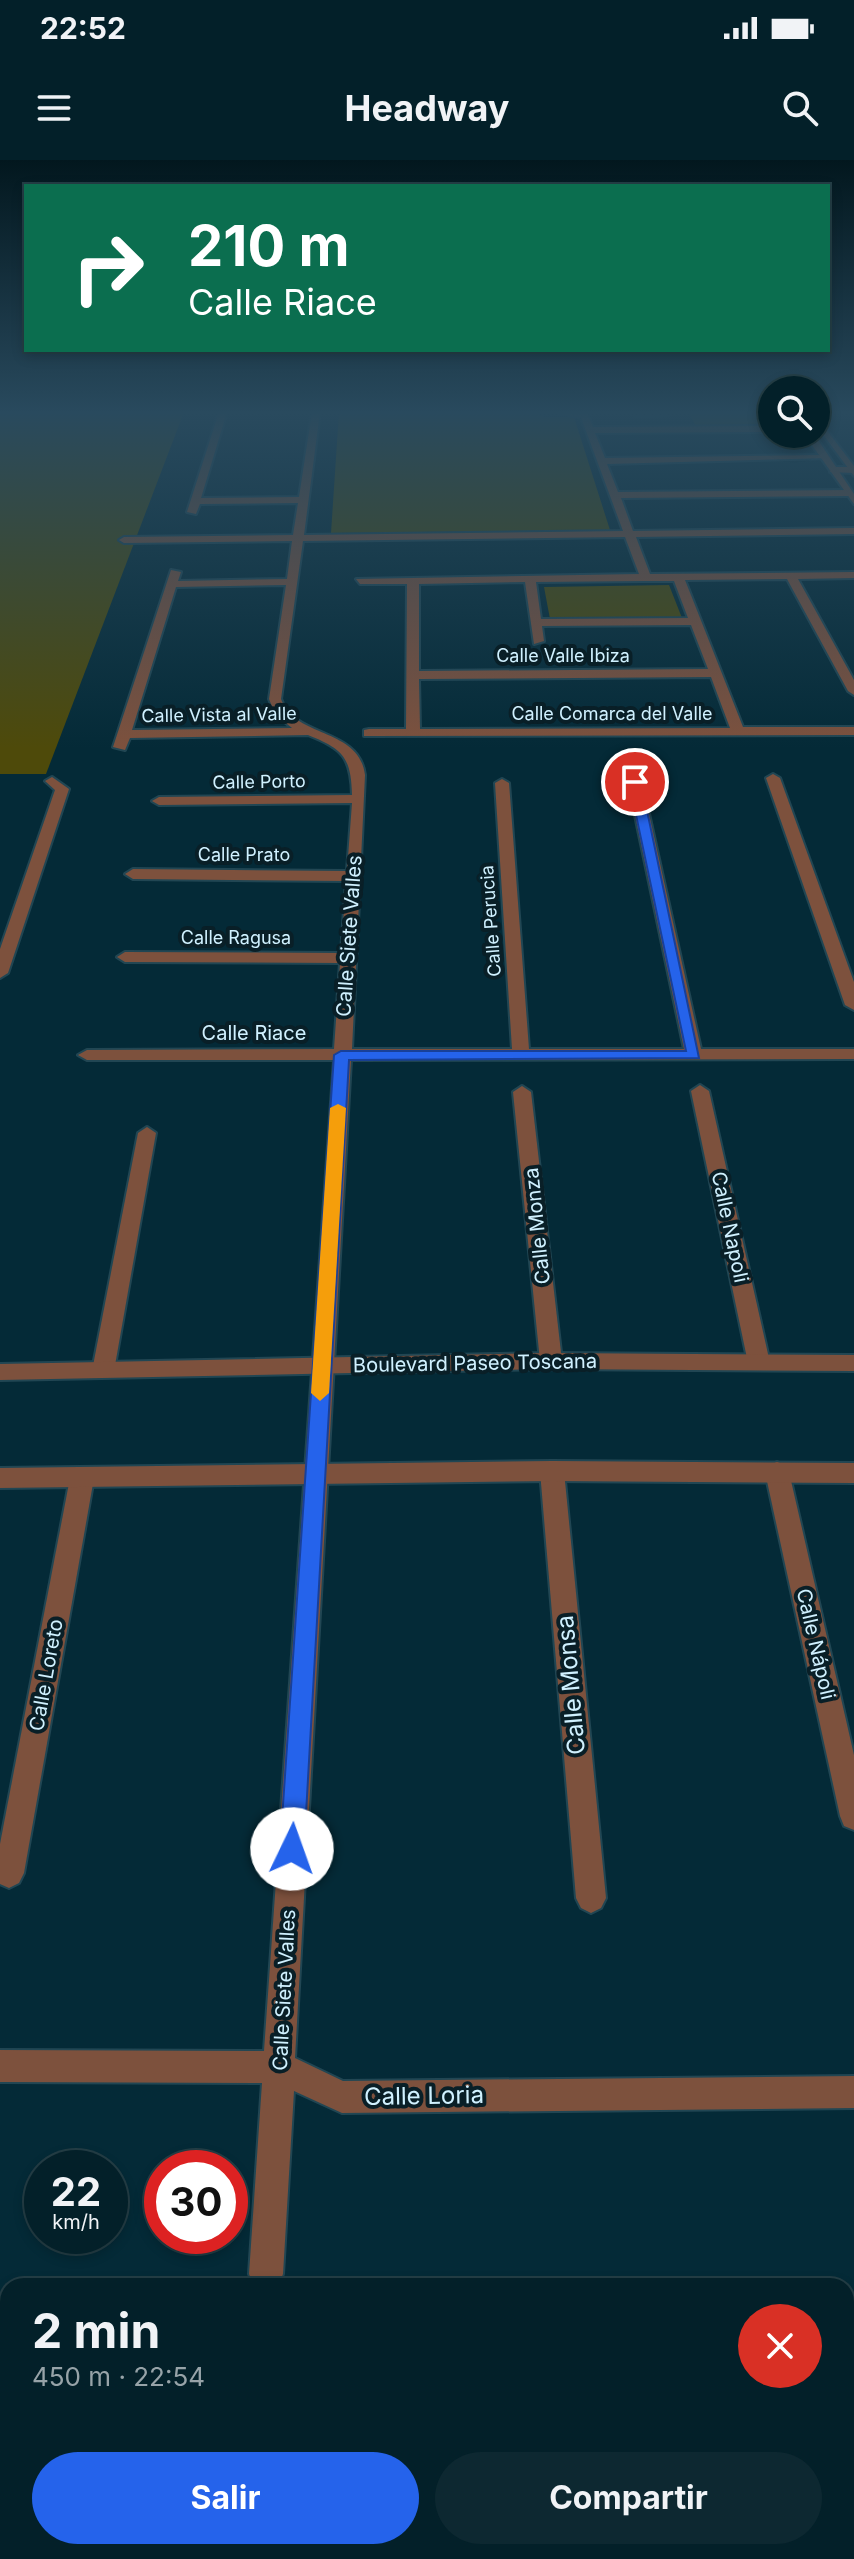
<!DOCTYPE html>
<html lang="es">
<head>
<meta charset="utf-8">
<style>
  body { margin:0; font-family:Inter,sans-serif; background:#0d2831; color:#f1f3f6; height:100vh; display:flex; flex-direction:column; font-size:30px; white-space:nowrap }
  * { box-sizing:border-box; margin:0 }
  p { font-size:26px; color:#97a3a8 }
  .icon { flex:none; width:44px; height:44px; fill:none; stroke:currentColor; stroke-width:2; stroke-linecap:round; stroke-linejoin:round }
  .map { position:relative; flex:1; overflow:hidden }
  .drawer { position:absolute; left:0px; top:2118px; width:854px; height:282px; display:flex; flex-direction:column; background:#032029; border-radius:24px 24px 0 0; box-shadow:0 4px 12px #0003,0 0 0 2px #243e46 }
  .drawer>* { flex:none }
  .banner { position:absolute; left:24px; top:24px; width:806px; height:168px; border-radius:0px; box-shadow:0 4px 12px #0003,0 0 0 2px #243e46; background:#0b6e4f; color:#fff; overflow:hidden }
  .fabs { position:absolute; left:758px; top:216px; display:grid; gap:16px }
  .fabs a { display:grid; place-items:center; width:72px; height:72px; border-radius:50%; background:#032029; box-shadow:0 4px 12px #0003,0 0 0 2px #243e46; font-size:40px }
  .speed { position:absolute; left:24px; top:1990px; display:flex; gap:16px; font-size:40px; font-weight:700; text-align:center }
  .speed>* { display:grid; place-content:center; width:104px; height:104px; border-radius:50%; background:#032029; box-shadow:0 4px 12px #0003,0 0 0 2px #243e46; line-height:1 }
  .speed small { font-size:20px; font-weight:400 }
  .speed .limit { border:12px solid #d22; background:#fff; color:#111 }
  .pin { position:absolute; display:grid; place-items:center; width:68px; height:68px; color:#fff; margin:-34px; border:4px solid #fff; border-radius:50%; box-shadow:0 2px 8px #0007 }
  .me { position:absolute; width:88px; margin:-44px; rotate:3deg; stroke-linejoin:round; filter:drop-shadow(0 0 6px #0008) }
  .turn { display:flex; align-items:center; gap:28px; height:168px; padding:0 32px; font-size:36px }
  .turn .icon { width:104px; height:104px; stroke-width:2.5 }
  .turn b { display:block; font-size:56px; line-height:68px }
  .round { display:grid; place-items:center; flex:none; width:84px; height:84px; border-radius:42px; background:#0d2831 }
  .overview { display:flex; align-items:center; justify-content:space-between; height:136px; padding:0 32px }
  h1 { font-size:48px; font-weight:700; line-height:60px }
  .button { display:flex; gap:16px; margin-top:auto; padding:16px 32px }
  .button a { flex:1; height:92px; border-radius:48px; background:#2563eb; color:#fff; font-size:32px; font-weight:700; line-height:92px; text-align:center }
  .button a+a { background:#0d2831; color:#f1f3f6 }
  .status { display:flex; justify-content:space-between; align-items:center; height:56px; padding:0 40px; background:#032029; direction:ltr }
  .status svg { height:22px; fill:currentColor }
  header { display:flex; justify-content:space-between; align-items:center; height:104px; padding:0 32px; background:#032029; font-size:36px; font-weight:700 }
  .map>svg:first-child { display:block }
  .green { fill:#4e4a0a }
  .building { fill:#0e4658 }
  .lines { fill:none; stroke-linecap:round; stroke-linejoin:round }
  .service-casing { stroke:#214653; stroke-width:4 }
  .minor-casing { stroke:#214653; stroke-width:4 }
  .tertiary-casing { stroke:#214653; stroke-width:4 }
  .service { fill:#7d513d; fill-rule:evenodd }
  .minor { fill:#7d513d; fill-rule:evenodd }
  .tertiary { fill:#7d513d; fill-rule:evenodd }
  .route { fill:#2563eb; stroke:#184099; stroke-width:2 }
  .slow { fill:#f59e0b }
  .labels { text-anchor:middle; stroke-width:8; stroke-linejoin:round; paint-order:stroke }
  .far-street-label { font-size:18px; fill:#d0f1ff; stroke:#091f27 }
  .street-label { font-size:20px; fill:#d0f1ff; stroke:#091f27 }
  .near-street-label { font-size:24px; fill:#d0f1ff; stroke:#091f27 }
</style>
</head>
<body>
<div class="status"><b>22:52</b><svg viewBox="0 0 49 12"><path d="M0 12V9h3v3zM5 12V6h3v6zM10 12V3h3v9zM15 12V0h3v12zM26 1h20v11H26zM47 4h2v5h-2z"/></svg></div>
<header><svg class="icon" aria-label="menu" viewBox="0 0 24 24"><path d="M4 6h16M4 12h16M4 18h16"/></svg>Headway<svg class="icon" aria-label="search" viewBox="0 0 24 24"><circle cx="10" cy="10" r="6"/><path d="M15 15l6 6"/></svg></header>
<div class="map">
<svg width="854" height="2399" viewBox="0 0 854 2399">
  <rect width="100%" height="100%" fill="#042a37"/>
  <g class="green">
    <polygon points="0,252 184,252 46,614 0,614"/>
    <polygon points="339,252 534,252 545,257 574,257 610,370 331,373"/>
    <polygon points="688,252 772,252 772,268 697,268"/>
    <polygon points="669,425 682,458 550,459 544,427"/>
  </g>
  <polygon class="building" points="631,252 668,252 671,257 634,258"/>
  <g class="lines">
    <g class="service-casing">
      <polygon id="service" points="550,252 588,256 585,258"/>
    </g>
    <g class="minor-casing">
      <g id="minor">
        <path d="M219 252H227L201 338 299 337 312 252H320L304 375 623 371 579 252H587L593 267 772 266V272L595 273 605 298 825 295 830 298 607 304 618 332 848 330 853 333 848 336 621 338 633 371 854 368V374L636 377 650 414 854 412V418L798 419 854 520V535L848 531 787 419 685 420 743 567H854V575L364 576V570L369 569H406L407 424H360L356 419 639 414 625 377 303 381 281 539C295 579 359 567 365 615L352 889H512L495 623 502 619 509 623 529 889H684L628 622 635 618 642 622 701 889H854V899L351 900 295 1898 343 1921 854 1916V1948L342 1953 294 1931 283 2114 278 2126H254L249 2114 262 1923 0 1922V1890L264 1891 334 900H87L78 895 87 890 334 889 340 803 125 802 117 797 125 792 341 793 346 721 133 719 125 714 133 709 347 711 352 643 159 645 152 641 159 637 352 635C351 597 343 589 308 575L130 578 125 590 113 587 171 410 181 412 178 421 287 419 292 381 124 383 119 380 124 377 293 375 298 343 200 344 196 354 187 352ZM644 421H674L688 458 541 459 536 422ZM525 422 534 484 544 481 542 466 691 465 708 509 419 511V424ZM286 425 269 539 275 554 292 568 132 570 176 427ZM711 517 730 568 420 569 419 519Z"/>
        <polygon points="833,307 854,307 854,313 830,312"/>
        <polygon points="773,614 780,618 854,822 854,850 845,845 766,618"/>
        <polygon points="52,617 69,629 8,813 0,818 0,789 55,630 45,621"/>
        <polygon points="700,925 709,931 770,1203 767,1209 751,1209 748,1203 691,931"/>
        <polygon points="522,926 531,932 562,1201 551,1209 540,1201 513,932"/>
        <polygon points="147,967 156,973 114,1211 111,1217 95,1217 92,1211 138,973"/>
        <polygon points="552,1301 560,1304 564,1311 606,1738 601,1748 591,1753 581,1748 576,1738 540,1311 544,1304"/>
        <polygon points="777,1302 785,1305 789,1312 854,1595 854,1670 844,1666 840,1656 765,1312 769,1305"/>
        <polygon points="82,1308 90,1311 94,1318 24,1713 19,1723 9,1728 0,1724 0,1684 70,1318 74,1311"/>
        <rect x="0" y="2242" width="8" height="36"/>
        <polygon points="846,2272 854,2273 854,2311 846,2310"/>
        <rect x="292" y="2392" width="38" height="7"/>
      </g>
    </g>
    <g class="tertiary-casing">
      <g id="tertiary">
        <polygon points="816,256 854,306 854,316 816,265"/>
        <polygon points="804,274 814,274 854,334 854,344"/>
        <polygon points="551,1193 854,1195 854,1211 551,1209 0,1220 0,1204"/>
        <polygon points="552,1301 854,1303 854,1323 552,1321 0,1328 0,1308"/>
      </g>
    </g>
    <use href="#service" class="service"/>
    <use href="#minor" class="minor"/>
    <use href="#tertiary" class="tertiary"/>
  </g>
  <linearGradient id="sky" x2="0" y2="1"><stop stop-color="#02171e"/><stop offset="0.43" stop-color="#294a5e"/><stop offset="1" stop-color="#294a5e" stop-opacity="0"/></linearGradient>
  <rect width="854" height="588" fill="url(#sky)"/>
  <polygon class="route" points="635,619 641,622 699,898 349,900 304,1689 301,1697 292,1701 284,1697 280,1689 334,895 341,891 686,891 629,622"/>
  <polygon class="slow" points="338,944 346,948 329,1233 320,1241 311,1233 330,948"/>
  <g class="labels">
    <g class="far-street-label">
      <text x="563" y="502">Calle Valle Ibiza</text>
      <text x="612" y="560">Calle Comarca del Valle</text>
      <text transform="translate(219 555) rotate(-1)" y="6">Calle Vista al Valle</text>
      <text transform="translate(259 622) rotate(-1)" y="6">Calle Porto</text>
      <text x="244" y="701">Calle Prato</text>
      <text transform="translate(491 761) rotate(-94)" y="6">Calle Perucia</text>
      <text x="236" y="784">Calle Ragusa</text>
    </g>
    <g class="street-label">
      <text transform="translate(349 776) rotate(-86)" y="7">Calle Siete Valles</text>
      <text x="254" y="880">Calle Riace</text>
      <text transform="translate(537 1066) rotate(-96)" y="7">Calle Monza</text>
      <text transform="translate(730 1067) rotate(78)" y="7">Calle Napoli</text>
      <text transform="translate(475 1203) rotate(-1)" y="7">Boulevard Paseo Toscana</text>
      <text transform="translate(816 1484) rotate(77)" y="7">Calle Nápoli</text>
      <text transform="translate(46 1515) rotate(-80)" y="7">Calle Loreto</text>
      <text transform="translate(284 1830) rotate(-87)" y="7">Calle Siete Valles</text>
    </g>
    <g class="near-street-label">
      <text transform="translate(571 1525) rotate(-95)" y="8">Calle Monsa</text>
      <text transform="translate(424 1936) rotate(-1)" y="8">Calle Loria</text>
    </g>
  </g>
</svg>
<div class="fabs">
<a><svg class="icon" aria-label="search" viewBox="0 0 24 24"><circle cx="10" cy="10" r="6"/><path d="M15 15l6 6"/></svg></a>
</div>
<div class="speed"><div>22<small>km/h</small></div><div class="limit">30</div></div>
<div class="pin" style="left:635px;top:622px;background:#d93025"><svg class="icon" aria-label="arrive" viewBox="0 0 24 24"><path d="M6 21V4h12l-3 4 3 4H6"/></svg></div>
<svg class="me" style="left:292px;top:1689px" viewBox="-20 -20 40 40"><circle r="19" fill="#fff"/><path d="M0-13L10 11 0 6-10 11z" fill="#2563eb"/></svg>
<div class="banner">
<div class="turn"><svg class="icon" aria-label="right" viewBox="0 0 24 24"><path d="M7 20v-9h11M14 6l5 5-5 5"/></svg><div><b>210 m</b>Calle Riace</div></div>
</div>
<section class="drawer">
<div class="overview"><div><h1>2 min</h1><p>450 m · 22:54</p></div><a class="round" style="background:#d93025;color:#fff"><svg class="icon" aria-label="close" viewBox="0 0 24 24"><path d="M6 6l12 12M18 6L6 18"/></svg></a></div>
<div class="button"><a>Salir</a><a>Compartir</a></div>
</section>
</div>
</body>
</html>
